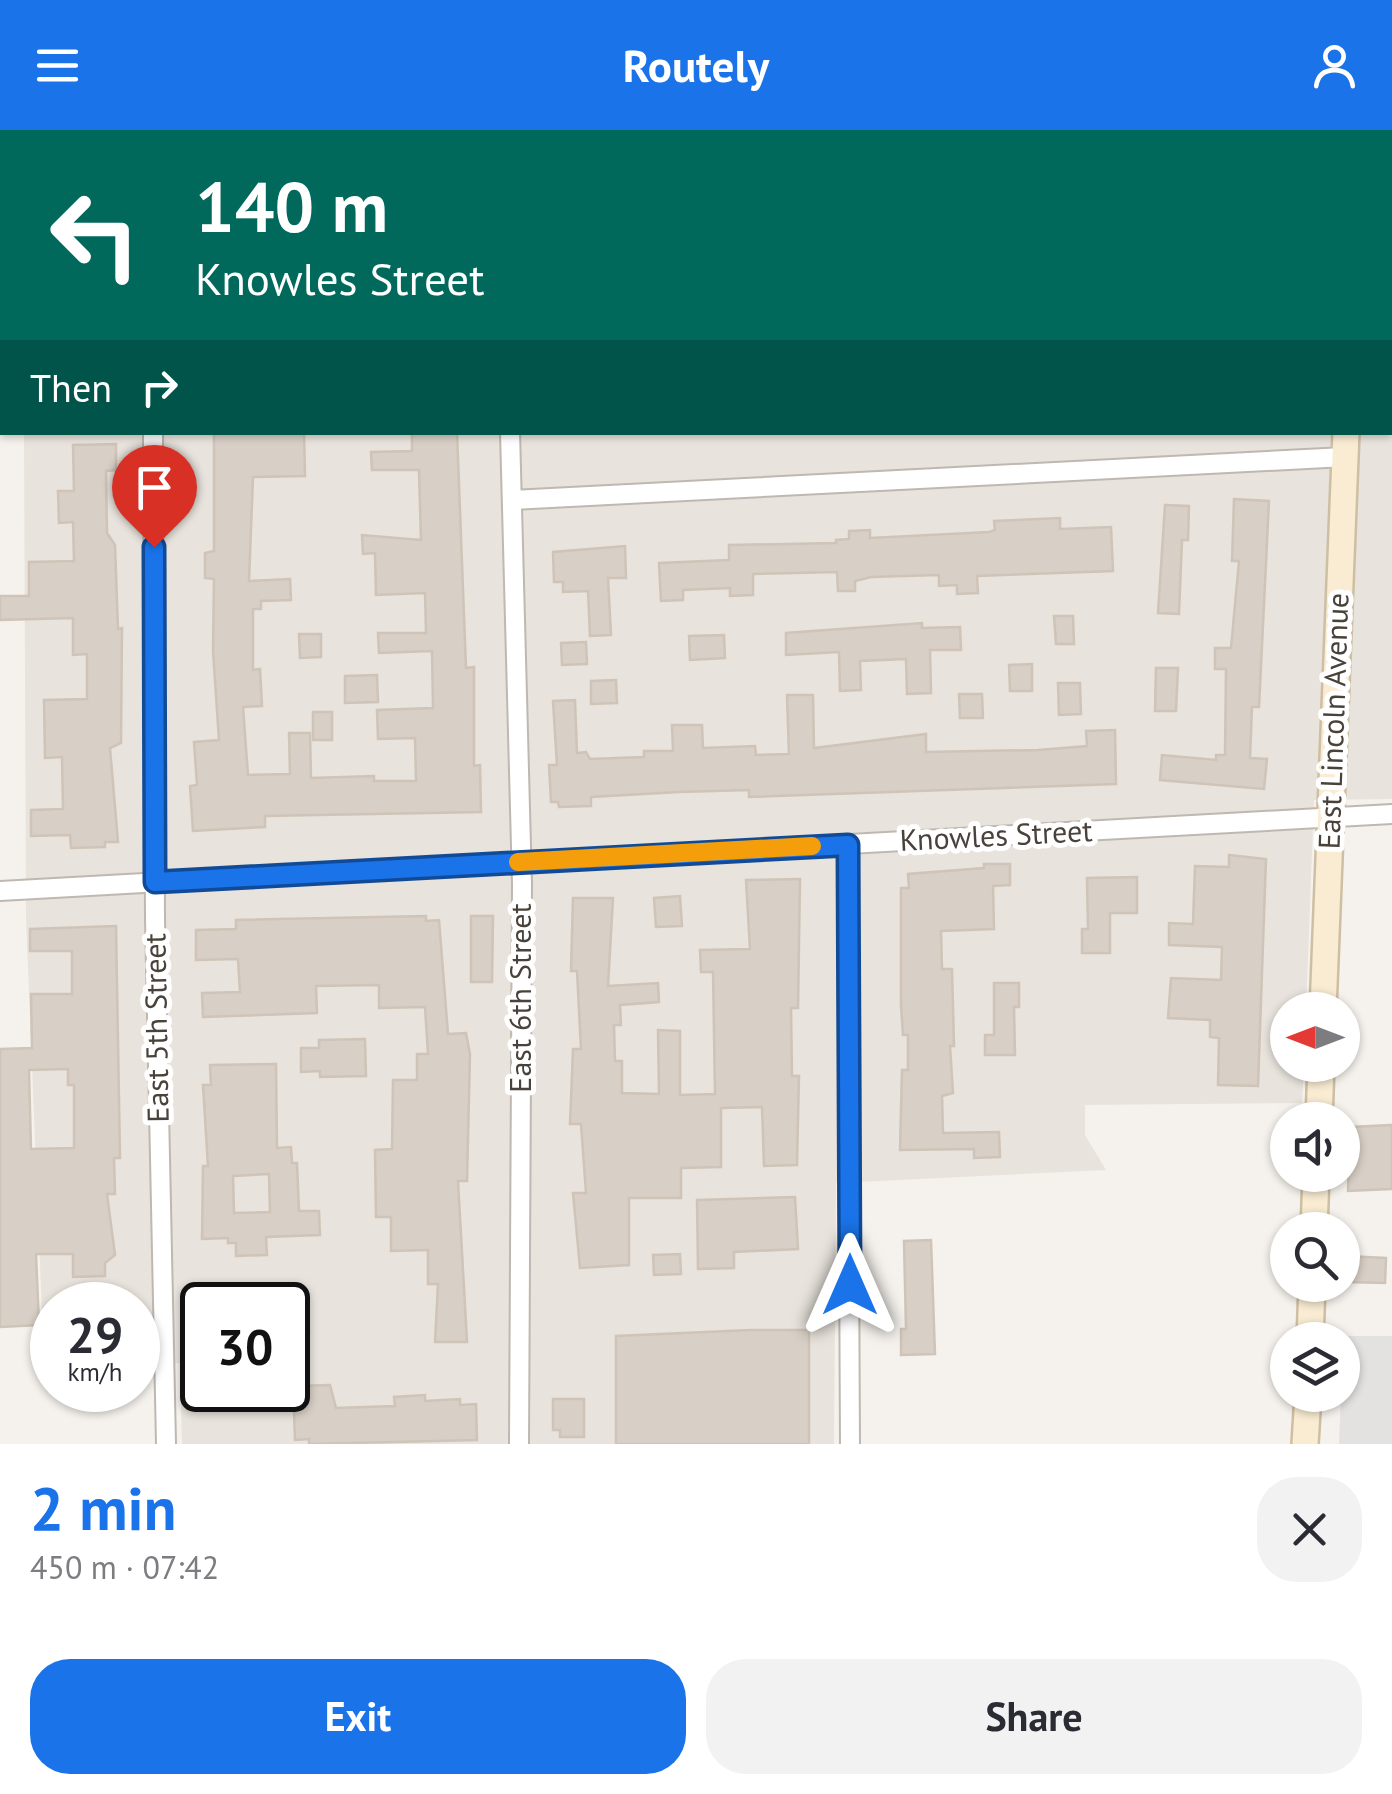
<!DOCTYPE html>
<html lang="en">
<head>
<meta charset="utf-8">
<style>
  body { margin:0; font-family:"PT Sans",sans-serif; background:#f2f2f3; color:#2b2b33; height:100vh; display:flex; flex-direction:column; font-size:38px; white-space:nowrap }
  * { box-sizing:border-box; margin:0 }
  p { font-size:32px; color:#7c7c81 }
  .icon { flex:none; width:55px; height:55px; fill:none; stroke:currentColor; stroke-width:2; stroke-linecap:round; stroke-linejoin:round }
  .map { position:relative; height:1314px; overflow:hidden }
  .drawer { display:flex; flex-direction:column; background:#fff; flex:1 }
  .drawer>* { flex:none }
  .hud { position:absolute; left:0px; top:0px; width:1392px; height:305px; box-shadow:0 2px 8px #0004; background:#00695c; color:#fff; overflow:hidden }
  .needle { width:65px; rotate:270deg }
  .buttons { position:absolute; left:1270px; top:862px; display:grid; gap:20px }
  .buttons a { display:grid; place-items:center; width:90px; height:90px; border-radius:50%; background:#fff; box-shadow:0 2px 8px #0004; font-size:50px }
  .speed { position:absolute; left:30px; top:1152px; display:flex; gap:20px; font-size:50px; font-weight:700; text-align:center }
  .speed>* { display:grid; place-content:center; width:130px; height:130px; border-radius:50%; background:#fff; box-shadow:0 2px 8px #0004; line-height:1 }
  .speed small { font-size:25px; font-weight:400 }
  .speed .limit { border:5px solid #111; border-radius:15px; background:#fff; color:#111 }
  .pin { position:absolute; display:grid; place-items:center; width:85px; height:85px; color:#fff; margin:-102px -42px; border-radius:50% 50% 50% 0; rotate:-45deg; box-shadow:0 0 10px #0007 }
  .pin .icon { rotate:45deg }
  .me { position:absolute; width:110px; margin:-55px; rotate:0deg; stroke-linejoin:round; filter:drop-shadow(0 0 8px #0008) }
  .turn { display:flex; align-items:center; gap:35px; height:210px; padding:0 30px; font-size:45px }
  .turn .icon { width:130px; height:130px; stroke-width:2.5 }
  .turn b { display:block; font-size:70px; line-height:85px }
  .then { display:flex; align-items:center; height:95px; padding:0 30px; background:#0003; gap:20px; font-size:38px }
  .round { display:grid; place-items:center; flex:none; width:105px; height:105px; border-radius:40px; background:#f2f2f3 }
  .summary { display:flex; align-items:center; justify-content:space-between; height:170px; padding:0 30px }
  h1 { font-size:60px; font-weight:600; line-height:75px; color:#1a73e8 }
  .button { display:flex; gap:20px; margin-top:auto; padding:20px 30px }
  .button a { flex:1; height:115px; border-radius:40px; background:#1a73e8; color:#fff; font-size:40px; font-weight:600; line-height:115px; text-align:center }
  .button a+a { background:#f2f2f3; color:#2b2b33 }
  header { display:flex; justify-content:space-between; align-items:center; height:130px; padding:0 30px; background:#1a73e8; color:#fff; font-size:45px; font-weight:600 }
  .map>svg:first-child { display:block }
  .residential { fill:#e8e3dc; fill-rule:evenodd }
  .parking { fill:#e4e2e0 }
  .building { fill:#d8cfc6; stroke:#cfc4b7; stroke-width:2.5; fill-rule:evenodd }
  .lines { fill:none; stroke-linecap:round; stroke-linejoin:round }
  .street-casing { stroke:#bfb8b0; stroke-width:22 }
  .secondary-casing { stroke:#cfbfa2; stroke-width:30 }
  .street { stroke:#fff; stroke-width:18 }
  .secondary { stroke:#f9ecd3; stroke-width:25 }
  .route-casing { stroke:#114b97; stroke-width:25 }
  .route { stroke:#1a73e8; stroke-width:18 }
  .slow { stroke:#f59e0b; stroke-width:18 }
  .labels { text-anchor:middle; stroke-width:10; stroke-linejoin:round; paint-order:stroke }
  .street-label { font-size:30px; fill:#49423b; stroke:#fff }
</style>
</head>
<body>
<header><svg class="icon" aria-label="menu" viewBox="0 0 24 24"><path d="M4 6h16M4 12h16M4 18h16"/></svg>Routely<svg class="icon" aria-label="person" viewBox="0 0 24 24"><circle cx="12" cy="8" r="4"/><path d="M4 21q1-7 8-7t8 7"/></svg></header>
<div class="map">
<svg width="1392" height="1314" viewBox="0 0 1392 1314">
  <rect width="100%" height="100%" fill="#f5f2ed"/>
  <path class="residential" d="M248 0H1392V669L1314 670 1306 880H1288V935H1304L1302 973 1085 975V1005L1106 1040 836 1053 834 1314H182L180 1233 138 1234V1175H52V1233H44L26 789 24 303 1390 302V2H203ZM202 1175H288V1260H202Z"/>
  <polygon class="parking" points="1343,1206 1392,1206 1392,1314 1339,1314"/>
  <g class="building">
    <polygon points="214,302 304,302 305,346 253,347 249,451 290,449 291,470 261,471 261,479 253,479 253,540 260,539 262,576 243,577 248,645 290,644 289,603 310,603 311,648 374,646 374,651 416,651 415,608 378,609 377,580 433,578 432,521 379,523 378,503 426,503 425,463 376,465 375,423 363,424 362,405 421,410 419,340 372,340 371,322 412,321 412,302 457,302 466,538 474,537 474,636 480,635 481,682 265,686 265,697 193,701 190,656 197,655 194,612 219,610 213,521 214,449 205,448 205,423 214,421"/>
    <polygon points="116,314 116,340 106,341 107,403 115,415 118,499 122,498 121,613 110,618 118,712 105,712 105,717 71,718 70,705 31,706 31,680 63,679 62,627 45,628 44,570 87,569 87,524 73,525 73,488 0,490 0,466 29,466 29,432 74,431 73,392 59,393 58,361 74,361 73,315"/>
    <polygon points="1234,369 1269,371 1259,577 1252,577 1250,628 1267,629 1264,659 1160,650 1162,625 1216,630 1216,625 1225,625 1226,539 1215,539 1215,518 1231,518 1239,431 1232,431"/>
    <polygon points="1165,375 1189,376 1188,410 1182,410 1179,484 1158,483"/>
    <polygon points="1060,388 1060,399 1111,397 1113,441 977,446 978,463 957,464 957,455 939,456 939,445 871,447 855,451 855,461 838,461 837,442 753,444 753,465 730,466 730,458 683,460 683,470 661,471 659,433 729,430 729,415 836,413 836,410 849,409 849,401 870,400 870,408 989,402 995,400 994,391"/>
    <polygon points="625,416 626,448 608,448 611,505 590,506 588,461 563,462 563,452 554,452 553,422"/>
    <polygon points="1054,486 1073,486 1074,514 1056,514"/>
    <polygon points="922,493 922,498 960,497 961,520 930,520 931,563 907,564 906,529 860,531 861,560 840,561 839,522 786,525 786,503"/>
    <polygon points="299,504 321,504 321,527 300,528"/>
    <polygon points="724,505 725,528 690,530 689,506"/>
    <polygon points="586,512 587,534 562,535 561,513"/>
    <polygon points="1032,534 1032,561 1010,561 1009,535"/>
    <polygon points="1156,538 1178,538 1176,581 1155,581"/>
    <polygon points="377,545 378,572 345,573 345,546"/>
    <polygon points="616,550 617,573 591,574 591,551"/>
    <polygon points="1058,553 1080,553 1081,584 1059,585"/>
    <polygon points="959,564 982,564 983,588 960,588"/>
    <polygon points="787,565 813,565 814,618 926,604 926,622 1038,620 1087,616 1086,601 1115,600 1116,654 749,667 749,660 679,662 591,667 591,676 559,677 558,672 551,672 549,635 557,635 553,571 575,570 577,623 586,622 590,629 644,627 644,621 673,621 672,595 702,595 703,618 755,616 756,625 789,624"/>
    <rect x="313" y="582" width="19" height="28"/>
    <polygon points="1229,725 1266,729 1258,956 1218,955 1219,908 1210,907 1210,890 1168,888 1171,848 1221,850 1222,817 1169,815 1169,793 1193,794 1195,736 1229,737"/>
    <polygon points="984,734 1010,734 1010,755 993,756 994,799 941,801 942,839 952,839 954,916 950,916 953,963 942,966 943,1003 999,1002 1000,1027 974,1028 974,1019 900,1020 902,940 908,940 908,905 903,905 901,875 901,758 909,758 908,744 984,738"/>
    <polygon points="1137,747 1137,783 1110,783 1110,823 1082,823 1082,799 1088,799 1087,748"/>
    <polygon points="800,749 798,878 791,878 792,946 799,946 797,1035 764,1036 762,977 721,978 721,1037 681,1038 681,1068 629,1068 629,1135 580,1138 573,1063 586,1063 581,994 570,994 573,919 581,919 577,841 571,841 573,768 613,768 608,856 658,853 659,872 620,875 621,895 614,895 615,931 622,931 622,963 659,964 658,900 680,901 680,965 715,964 713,842 701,842 700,820 750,819 746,750"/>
    <polygon points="680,766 682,796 656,797 654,768"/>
    <polygon points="426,786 426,791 439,790 448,904 466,903 470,924 467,1051 458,1051 467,1212 435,1212 438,1154 428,1154 428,1120 391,1121 391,1087 376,1087 375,1020 392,1019 393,950 417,950 417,924 428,924 425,877 379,878 379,855 316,856 317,883 203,887 202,863 240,862 238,829 196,830 196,800 236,799 236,790"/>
    <polygon points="471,786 493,786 492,852 471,852"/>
    <path d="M116 796 120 1028H114L115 1064H107L115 1125 105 1133V1146L73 1147V1124H36L39 1195 0 1197V919L32 918 31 864H72V821H30V799ZM68 939V955H74V1018L31 1019 29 940Z"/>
    <polygon points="994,853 1019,853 1019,877 1014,877 1015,925 985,925 985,905 994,905"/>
    <polygon points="365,909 366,946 320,947 320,941 301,942 301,918 319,918 319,910"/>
    <path d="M276 934 277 1018 291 1017 292 1033H297L299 1081H319L320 1105 266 1107 267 1125 236 1126V1113H228V1108L202 1109 203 1036H208L203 955H211L210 935ZM269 1044 270 1082 234 1083 233 1046Z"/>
    <polygon points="1392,995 1392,1059 1348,1061 1350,997"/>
    <polygon points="795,1067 798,1119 734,1122 734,1138 698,1139 697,1070"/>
    <polygon points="931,1110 935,1224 901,1225 901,1199 906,1199 904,1111"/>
    <polygon points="680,1124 681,1144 654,1145 653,1125"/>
    <polygon points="1346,1126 1386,1128 1385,1153 1345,1152"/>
    <polygon points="307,1166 309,1203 288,1204 288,1167"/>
    <polygon points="751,1200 809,1200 809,1314 616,1314 616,1206"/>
    <polygon points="330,1255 336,1278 395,1276 394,1267 425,1265 425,1271 460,1269 460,1275 476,1274 477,1310 309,1314 309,1309 295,1310 293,1256"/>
    <polygon points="553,1269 584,1269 584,1307 560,1307 560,1300 553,1300"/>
  </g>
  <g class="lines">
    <g class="street-casing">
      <g id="street">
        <polyline points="501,0 501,2"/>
        <polyline points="665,2 709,0"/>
        <polyline points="1390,58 1392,58"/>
        <polyline points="0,97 2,97"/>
        <polyline points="153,302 155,789 166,1314"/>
        <polyline points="510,302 522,754 519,1314"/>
        <polyline points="512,370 1345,327"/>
        <polyline points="847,715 850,1314"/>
        <polyline points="0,761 1392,684"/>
      </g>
    </g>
    <g class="secondary-casing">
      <g id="secondary">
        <polyline points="1359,2 1359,0"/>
        <polyline points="1323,880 1346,302"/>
        <polyline points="1319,990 1321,935"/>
        <polyline points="1314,1100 1316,1045"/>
        <polyline points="1310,1210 1312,1155"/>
        <polyline points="1305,1314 1308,1265"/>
      </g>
    </g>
    <use href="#street" class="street"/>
    <use href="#secondary" class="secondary"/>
  </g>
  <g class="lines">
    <g class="route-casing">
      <polyline id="route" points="154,417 155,752 848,715 850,1155"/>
    </g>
    <use href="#route" class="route"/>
    <polyline class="slow" points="518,732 812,716"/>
  </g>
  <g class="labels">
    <g class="street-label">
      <text transform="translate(1334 591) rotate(-88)" y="10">East Lincoln Avenue</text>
      <text transform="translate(996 706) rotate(-3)" y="10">Knowles Street</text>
      <text transform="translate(521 868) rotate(-90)" y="10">East 6th Street</text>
      <text transform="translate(157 898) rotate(-91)" y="10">East 5th Street</text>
    </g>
  </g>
</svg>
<div class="buttons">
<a><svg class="needle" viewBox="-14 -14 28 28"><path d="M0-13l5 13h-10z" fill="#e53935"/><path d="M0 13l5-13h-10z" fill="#7c7c81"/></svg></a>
<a><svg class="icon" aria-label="sound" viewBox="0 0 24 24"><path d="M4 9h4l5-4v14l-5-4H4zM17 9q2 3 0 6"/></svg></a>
<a><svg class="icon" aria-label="search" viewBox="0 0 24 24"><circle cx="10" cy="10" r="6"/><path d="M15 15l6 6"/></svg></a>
<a><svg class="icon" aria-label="layers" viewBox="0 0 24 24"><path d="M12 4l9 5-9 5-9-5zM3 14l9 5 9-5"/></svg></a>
</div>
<div class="speed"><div>29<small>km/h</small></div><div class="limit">30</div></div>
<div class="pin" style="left:154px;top:417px;background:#d93025"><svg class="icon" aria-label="arrive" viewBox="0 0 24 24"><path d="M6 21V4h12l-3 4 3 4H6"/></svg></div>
<svg class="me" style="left:850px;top:1155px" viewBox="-20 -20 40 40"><path d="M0-17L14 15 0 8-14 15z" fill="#1a73e8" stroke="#fff" stroke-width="4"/></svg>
<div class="hud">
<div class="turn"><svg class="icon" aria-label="left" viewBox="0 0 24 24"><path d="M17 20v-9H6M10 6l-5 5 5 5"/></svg><div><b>140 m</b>Knowles Street</div></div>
<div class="then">Then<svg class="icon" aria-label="right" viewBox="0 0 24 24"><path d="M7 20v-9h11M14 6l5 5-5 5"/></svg></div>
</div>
</div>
<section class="drawer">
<div class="summary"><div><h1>2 min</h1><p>450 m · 07:42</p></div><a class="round"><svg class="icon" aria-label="close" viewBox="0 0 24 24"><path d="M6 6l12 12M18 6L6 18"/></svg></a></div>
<div class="button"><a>Exit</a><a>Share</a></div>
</section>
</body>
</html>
